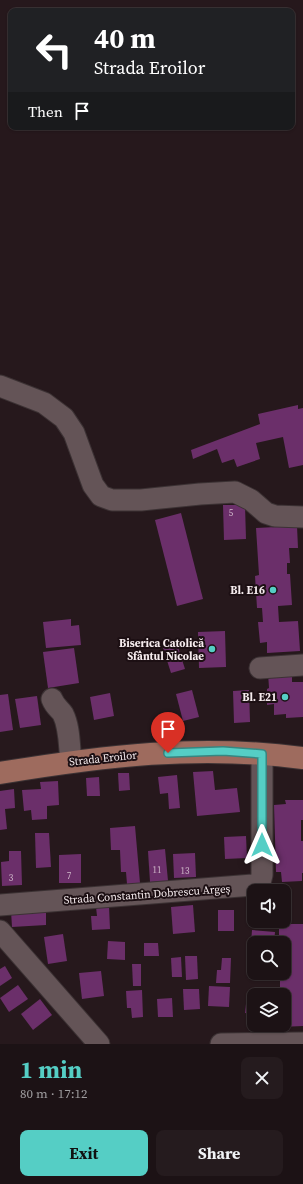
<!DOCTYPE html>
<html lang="en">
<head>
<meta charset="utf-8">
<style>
  body { margin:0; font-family:"Source Serif 4",serif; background:#251b1e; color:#f1f3f6; height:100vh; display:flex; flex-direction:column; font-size:15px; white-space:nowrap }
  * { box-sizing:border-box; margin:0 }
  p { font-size:13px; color:#a09ea0 }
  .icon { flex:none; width:22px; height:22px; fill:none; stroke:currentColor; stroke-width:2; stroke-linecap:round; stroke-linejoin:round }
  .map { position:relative; height:1044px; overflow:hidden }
  .drawer { display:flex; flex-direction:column; background:#1c1215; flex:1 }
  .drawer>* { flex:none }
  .top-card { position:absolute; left:8px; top:8px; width:287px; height:122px; border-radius:8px; box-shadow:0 1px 3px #0004,0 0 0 1px #3a3234; background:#202124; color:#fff; overflow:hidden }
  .buttons { position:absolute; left:247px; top:884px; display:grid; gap:8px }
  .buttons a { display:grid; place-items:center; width:44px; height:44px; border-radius:8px; background:#1c1215; box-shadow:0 1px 3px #0004,0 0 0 1px #3a3234; font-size:20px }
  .pin { position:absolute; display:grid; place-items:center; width:34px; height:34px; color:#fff; margin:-41px -17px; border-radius:50% 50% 50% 0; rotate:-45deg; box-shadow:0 0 4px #0007 }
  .pin .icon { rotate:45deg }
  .me { position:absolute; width:44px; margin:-22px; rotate:0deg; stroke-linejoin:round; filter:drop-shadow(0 0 3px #0008) }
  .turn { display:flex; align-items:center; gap:14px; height:84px; padding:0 20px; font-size:18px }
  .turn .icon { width:52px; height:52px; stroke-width:2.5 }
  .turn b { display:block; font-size:28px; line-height:34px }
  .then { display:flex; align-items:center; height:38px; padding:0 20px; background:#0003; gap:8px; font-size:15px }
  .round { display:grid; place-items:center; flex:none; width:42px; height:42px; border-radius:8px; background:#251b1e }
  .overview { display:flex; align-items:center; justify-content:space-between; height:68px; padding:0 20px }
  h1 { font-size:24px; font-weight:700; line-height:30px; color:#55cec5 }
  .cta { display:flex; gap:8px; margin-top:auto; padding:8px 20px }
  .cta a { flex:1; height:46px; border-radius:8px; background:#55cec5; color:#111; font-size:16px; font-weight:700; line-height:46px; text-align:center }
  .cta a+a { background:#251b1e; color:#f1f3f6 }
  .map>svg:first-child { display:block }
  .building { fill:#6b2f6a }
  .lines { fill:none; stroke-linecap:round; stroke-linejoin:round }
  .minor-casing { stroke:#3c3234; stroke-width:23 }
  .major-casing { stroke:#3c3234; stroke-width:24 }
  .minor { stroke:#645457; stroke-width:21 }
  .major { stroke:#9e6b5e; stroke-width:22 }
  .route-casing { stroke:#378680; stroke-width:10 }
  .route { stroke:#55cec5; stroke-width:7 }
  .poi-dot { fill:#55cec5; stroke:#1c0f13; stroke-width:1.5 }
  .labels { text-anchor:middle; stroke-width:4; stroke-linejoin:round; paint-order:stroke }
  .number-label { font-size:9px; fill:#d3bdcd }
  .poi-label { font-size:11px; font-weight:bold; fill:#f6ecee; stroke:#1c0f13; text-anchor:end }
  .street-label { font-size:11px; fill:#f6ecee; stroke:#1c0f13 }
</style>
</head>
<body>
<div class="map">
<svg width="303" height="1044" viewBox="0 0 303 1044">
  <rect width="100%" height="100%" fill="#26181c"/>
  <g class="building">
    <polygon points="298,405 298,409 303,408 303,465 289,468 283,437 256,443 260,459 237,467 234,459 222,463 217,449 193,459 191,450 260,424 258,414"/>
    <polygon points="223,505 245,505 246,539 224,540"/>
    <polygon points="181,513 203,599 177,606 155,520"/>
    <polygon points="297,526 298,548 289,548 290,563 287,563 287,574 290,574 292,605 278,606 279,622 298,621 300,651 267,653 267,642 260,643 258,622 263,622 262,608 257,608 255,576 259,575 256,528"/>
    <polygon points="71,619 71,626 79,625 81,645 46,648 43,622"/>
    <polygon points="225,631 226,667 199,668 198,632"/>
    <polygon points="177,644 185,669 171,673 163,648"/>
    <polygon points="74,648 79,683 48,688 43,652"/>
    <polygon points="292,672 292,682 303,682 303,717 286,718 286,714 274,715 274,704 267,705 267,689 269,688 268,673"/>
    <polygon points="192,690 199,717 183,721 176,694"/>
    <polygon points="249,690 250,722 234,723 233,691"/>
    <polygon points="110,693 114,716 94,720 90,697"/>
    <polygon points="8,694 13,730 0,732 0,695"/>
    <polygon points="37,696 41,725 20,728 15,699"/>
    <polygon points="213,771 215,790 237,788 240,812 197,816 193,772"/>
    <polygon points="118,773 129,773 130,790 119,791"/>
    <polygon points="177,775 180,808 169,809 168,793 160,794 158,777"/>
    <polygon points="99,777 100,796 87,796 86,778"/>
    <polygon points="58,781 59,805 47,806 47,819 32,820 31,810 24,811 22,790 41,789 40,782"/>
    <polygon points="14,789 15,808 5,809 7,829 0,830 0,791"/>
    <polygon points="285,800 303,800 303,820 301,820 301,841 303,841 303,873 302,873 302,881 282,882 281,872 276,872 274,805 286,804"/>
    <polygon points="135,826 140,883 127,884 126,872 121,872 120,850 111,850 110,828"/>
    <polygon points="35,833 49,833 51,867 36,868"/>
    <polygon points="246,836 247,858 225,859 224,837"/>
    <polygon points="165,849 168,881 150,882 148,851"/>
    <polygon points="9,851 21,851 22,885 2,886 1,862 9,861"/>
    <polygon points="195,853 196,877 174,878 173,854"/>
    <polygon points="81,854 81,883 59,883 59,855"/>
    <polygon points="193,905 195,932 173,934 171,907"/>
    <polygon points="109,906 110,929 92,930 91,916 97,916 96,907"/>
    <polygon points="46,909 46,925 12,927 11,911"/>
    <rect x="218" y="910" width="16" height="21"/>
    <polygon points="279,924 303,924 303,1026 281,1027 281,1025 284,1025 284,995 280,995 280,973 284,973 284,943 279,943"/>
    <polygon points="252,930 275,932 274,943 254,943 254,957 250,957"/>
    <polygon points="63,934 67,961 48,964 44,937"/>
    <polygon points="108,941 125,942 125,960 107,959"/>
    <polygon points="144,943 158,943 159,956 144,956"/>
    <polygon points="185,956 197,956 198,979 186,980"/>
    <polygon points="181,957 182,977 172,977 171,958"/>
    <polygon points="222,958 231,958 230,983 216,983 217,970 221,970"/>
    <polygon points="132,964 141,964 141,986 133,986"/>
    <polygon points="5,966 12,978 0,986 0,969"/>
    <polygon points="101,971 104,996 82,999 79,973"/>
    <polygon points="18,985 28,999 9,1012 0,998"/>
    <polygon points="209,986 230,987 229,1007 208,1006"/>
    <polygon points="183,989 199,989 200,1009 184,1010"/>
    <polygon points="142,990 143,1017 132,1018 131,1008 127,1008 126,991"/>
    <polygon points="247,995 254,996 254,1014 245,1013"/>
    <polygon points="172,998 173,1017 158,1017 157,999"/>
    <polygon points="40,999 52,1015 33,1030 21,1014"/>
  </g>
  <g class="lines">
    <g class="minor-casing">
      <g id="minor">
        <polyline points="0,386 44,403 64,418 74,433 93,485 101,496 112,500 141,500 200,494 235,492 251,500 266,513 275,516 303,517"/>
        <polyline points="260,668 303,665"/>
        <path d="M52 699C55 707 60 709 63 714 70 728 69 746 71 761"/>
        <polyline points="0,905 253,885 260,883 262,875 262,754"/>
        <polyline points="0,931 99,1044"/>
        <polyline points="221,1044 303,1043"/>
      </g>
    </g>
    <g class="major-casing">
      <path id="major" d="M0 773C103 756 198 744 303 758"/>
    </g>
    <use href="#minor" class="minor"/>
    <use href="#major" class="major"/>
  </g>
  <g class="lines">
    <g class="route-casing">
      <polyline id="route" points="168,753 223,751 262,754 262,845"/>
    </g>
    <use href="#route" class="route"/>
  </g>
  <g class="poi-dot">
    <circle cx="273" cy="590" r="4"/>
    <circle cx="212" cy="649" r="4"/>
    <circle cx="285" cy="697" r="4"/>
  </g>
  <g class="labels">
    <g class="number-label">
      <text x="231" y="516">5</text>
      <text x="157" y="873">11</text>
      <text x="185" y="874">13</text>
      <text x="69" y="879">7</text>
      <text x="11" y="881">3</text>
    </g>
    <g class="poi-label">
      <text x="265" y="594">Bl. E16</text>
      <text x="204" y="647">Biserica Catolică<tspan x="204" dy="13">Sfântul Nicolae</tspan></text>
      <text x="277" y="701">Bl. E21</text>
    </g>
    <g class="street-label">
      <text transform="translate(103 758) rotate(-6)" y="4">Strada Eroilor</text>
      <text transform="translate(147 894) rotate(-4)" y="4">Strada Constantin Dobrescu Argeș</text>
    </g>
  </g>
</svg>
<div class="buttons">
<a><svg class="icon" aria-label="sound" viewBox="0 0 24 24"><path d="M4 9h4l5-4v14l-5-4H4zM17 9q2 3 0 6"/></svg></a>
<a><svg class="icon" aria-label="search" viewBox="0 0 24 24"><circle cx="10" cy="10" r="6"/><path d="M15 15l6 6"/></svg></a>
<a><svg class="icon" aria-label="layers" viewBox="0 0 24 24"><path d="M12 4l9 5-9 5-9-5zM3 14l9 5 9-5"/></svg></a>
</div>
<div class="pin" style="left:168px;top:753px;background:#d93025"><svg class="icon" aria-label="arrive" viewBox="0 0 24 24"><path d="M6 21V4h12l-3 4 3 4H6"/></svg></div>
<svg class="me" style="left:262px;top:845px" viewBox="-20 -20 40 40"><path d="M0-17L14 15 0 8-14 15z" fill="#55cec5" stroke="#fff" stroke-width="4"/></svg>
<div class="top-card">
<div class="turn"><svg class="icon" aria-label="left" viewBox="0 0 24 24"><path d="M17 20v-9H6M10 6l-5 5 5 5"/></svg><div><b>40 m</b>Strada Eroilor</div></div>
<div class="then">Then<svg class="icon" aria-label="arrive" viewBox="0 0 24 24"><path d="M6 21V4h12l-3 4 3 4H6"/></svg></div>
</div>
</div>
<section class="drawer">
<div class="overview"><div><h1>1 min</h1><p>80 m · 17:12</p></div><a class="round"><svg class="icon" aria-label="close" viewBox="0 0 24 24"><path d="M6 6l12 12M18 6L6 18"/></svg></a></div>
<div class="cta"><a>Exit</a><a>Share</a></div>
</section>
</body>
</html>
